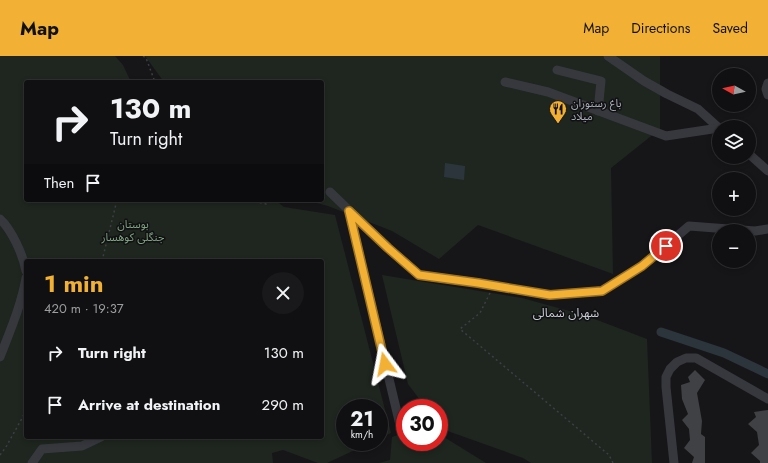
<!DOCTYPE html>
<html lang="en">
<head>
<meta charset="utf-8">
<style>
  body { margin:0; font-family:Jost,"Noto Sans Arabic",sans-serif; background:#19191b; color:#f1f3f6; height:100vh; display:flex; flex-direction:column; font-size:15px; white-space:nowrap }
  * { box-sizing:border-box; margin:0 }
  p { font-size:13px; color:#9c9d9f }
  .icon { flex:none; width:22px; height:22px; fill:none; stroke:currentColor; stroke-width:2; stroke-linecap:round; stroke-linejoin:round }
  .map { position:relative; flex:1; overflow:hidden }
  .side { position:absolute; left:24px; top:203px; width:300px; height:180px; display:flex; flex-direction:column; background:#101012; border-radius:4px; box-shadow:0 2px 6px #0003,0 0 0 1px #303032 }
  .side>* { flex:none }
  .hud { position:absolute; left:24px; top:24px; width:300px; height:122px; border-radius:4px; box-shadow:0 2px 6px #0003,0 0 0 1px #303032; background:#101012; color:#f1f3f6; overflow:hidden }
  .needle { width:26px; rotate:278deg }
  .tools { position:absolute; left:712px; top:12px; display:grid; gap:8px }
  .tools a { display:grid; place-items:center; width:44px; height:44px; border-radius:50%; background:#101012; box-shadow:0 2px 6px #0003,0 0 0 1px #303032; font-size:20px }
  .speed { position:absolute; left:336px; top:343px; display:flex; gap:8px; font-size:20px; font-weight:700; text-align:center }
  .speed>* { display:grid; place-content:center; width:52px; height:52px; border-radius:50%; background:#101012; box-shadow:0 2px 6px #0003,0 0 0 1px #303032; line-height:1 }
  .speed small { font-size:10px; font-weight:400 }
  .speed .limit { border:6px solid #d22; background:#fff; color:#111 }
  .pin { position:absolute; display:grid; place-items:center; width:34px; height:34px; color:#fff; margin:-17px; border:2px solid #fff; border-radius:50%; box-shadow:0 1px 4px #0007 }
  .me { position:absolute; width:44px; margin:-22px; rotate:347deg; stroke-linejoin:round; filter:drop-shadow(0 0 3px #0008) }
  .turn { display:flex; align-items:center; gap:14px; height:84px; padding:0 20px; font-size:18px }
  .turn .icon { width:52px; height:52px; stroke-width:2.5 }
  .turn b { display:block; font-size:28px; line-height:34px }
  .then { display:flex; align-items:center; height:38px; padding:0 20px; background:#0003; gap:8px; font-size:15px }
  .round { display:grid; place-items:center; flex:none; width:42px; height:42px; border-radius:21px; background:#19191b }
  .overview { display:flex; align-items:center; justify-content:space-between; height:68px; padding:0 20px }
  h1 { font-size:24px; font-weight:700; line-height:30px; color:#f2b134 }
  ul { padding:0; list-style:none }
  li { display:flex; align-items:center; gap:12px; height:52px; padding:0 20px }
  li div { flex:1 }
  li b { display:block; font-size:15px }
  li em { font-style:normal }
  header { display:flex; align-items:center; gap:24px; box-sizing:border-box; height:56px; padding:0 20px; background:#f2b134; color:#111 }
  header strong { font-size:19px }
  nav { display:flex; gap:22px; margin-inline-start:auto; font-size:14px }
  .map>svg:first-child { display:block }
  .green { fill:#1e261f; fill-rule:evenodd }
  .water { fill:#2c353c }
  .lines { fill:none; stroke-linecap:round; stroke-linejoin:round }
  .canal { stroke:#2c353c; stroke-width:9 }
  .building { fill:#404145 }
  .path { stroke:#3d3f44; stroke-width:1.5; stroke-dasharray:2 3; stroke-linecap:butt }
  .minor { stroke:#37383d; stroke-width:9 }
  .route-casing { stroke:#9d7322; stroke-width:10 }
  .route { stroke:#f2b134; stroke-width:7 }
  .labels { text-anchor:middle; stroke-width:3; stroke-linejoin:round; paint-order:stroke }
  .poi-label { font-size:11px; fill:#a8adb8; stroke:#111113; text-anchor:start }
  .park-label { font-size:11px; fill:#7fa381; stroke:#111113 }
  .neighbourhood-label { font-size:12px; fill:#c9ccd4; stroke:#111113 }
</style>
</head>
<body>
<header>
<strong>Map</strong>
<nav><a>Map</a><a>Directions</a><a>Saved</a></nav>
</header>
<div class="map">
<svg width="768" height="407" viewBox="0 0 768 407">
  <rect width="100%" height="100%" fill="#161618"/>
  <g class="green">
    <path d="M0 0H115L123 9 131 26H26V144H275L284 151 335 159 391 377 379 383V352H345V386H372L327 407H318L283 394 272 397 273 407H0ZM26 205H322V381H26Z"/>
    <polygon points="145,0 660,0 660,73 611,112 613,218 478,169 439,203 392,175 328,150 306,144 322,144 322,26 164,26"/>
    <polygon points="382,219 522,242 584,259 647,283 652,407 531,407 523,402 442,373 439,369 439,352 426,352 408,328"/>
    <polygon points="405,377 405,386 439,386 439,378 486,407 379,407 390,404 392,381"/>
  </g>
  <polygon class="water" points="445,107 465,110 464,124 444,121"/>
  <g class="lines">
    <polyline class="canal" points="661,276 724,297 768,318"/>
  </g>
  <g class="building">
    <polygon points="695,314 705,324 697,337 702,365 701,378 705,381 705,407 692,407 694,401 684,392 690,384 689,373 682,364 688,358 682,343 681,329 690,326 688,321"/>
    <polygon points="768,354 768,407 760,407 760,405 751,397 759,389 757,376 748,368 756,361 754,356"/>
  </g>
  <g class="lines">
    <g class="path">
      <polyline points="143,0 146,2 155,26"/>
      <polyline points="250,144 266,148 266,144"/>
      <polyline points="102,205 117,144"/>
      <polyline points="490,237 480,257 460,273 609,399 613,407"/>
      <polyline points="322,350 324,356 322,357"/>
      <polyline points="0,399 6,391 26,355"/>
    </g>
    <g class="minor">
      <polyline points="608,0 644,25 667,38 698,53 719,72"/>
      <polyline points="557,14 601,25 598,55"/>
      <polyline points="505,26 548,36 666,80 719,72"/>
      <polyline points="768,27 766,33 768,39"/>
      <polyline points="749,98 768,115"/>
      <polyline points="330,136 388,192 419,219 479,227 549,239 602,235 642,210 689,170 755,175 768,173"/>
      <polyline points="349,155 400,369"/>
      <path d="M0 163C12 174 23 199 26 215"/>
      <path d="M0 301C10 275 21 250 26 222"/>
      <polyline points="32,407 42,393 82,390 101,381"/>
      <polyline points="674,407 666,331 666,321 670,313 677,306 686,302 696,302 768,343"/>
    </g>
  </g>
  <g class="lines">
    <g class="route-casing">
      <polyline id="route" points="385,308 349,155 388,192 419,219 478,227 550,239 602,235 642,210 666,190"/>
    </g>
    <use href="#route" class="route"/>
  </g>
  <defs>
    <g id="restaurant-pin" transform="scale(0.9)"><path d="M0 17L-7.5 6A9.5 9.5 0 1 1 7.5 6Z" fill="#f2b134" stroke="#111113"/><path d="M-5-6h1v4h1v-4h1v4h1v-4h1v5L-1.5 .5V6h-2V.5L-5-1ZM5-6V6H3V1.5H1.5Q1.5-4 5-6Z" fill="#111"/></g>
  </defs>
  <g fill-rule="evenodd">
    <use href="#restaurant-pin" x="558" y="53"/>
  </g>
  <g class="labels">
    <g class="poi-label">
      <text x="571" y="51">باغ رستوران<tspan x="571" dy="13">میلاد</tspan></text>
    </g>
    <g class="park-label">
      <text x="133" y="172">بوستان<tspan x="133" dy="13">جنگلی کوهسار</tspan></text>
    </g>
    <g class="neighbourhood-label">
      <text x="566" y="261">شهران شمالی</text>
    </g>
  </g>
</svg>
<div class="tools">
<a><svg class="needle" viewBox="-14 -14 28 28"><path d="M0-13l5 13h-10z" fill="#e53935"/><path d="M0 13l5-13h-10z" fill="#9c9d9f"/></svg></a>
<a><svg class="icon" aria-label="layers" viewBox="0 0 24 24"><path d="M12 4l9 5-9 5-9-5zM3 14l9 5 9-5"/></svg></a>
<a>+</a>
<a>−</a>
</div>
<div class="speed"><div>21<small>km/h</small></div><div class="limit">30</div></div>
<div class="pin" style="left:666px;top:190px;background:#d93025"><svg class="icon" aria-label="arrive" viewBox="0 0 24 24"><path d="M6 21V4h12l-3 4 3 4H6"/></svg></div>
<svg class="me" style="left:385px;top:308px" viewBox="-20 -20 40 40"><path d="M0-17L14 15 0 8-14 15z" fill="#f2b134" stroke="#fff" stroke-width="4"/></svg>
<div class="hud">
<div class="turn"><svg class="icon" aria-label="right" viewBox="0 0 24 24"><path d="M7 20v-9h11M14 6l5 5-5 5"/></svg><div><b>130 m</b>Turn right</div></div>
<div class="then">Then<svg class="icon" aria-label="arrive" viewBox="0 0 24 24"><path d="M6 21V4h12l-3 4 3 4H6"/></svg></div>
</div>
<section class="side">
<div class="overview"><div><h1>1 min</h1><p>420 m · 19:37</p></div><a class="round"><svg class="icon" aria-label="close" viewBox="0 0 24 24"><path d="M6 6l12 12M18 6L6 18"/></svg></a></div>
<ul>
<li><svg class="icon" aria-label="right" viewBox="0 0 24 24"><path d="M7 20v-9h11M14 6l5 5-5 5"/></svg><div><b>Turn right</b></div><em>130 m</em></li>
<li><svg class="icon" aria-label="arrive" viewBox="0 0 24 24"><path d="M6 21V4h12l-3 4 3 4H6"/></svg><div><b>Arrive at destination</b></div><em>290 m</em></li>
</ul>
</section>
</div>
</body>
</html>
